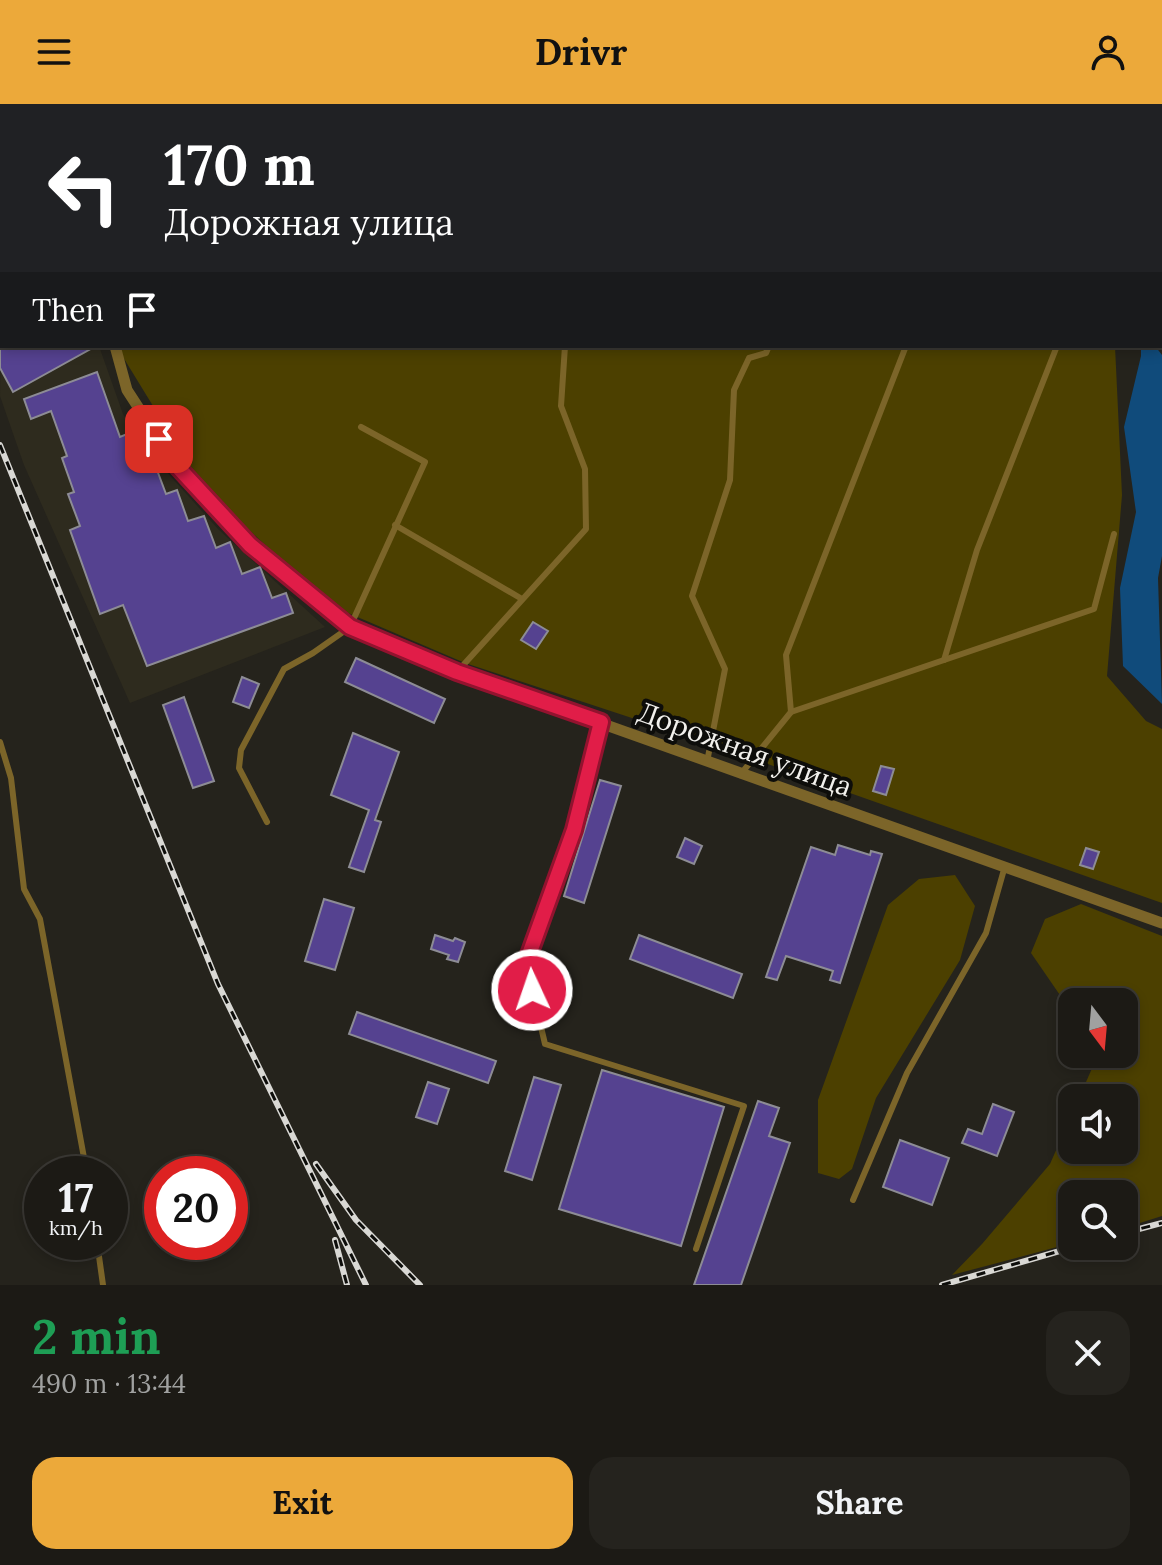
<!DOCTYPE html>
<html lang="en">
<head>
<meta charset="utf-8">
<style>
  body { margin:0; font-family:Lora,serif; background:#25231e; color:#f1f3f6; height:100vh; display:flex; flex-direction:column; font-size:30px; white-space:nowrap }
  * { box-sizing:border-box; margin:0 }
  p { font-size:26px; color:#a0a1a0 }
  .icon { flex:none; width:44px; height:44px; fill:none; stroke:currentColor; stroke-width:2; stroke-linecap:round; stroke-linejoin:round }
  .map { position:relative; height:1181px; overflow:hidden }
  .drawer { display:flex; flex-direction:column; background:#1c1a15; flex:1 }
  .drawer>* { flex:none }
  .guide { position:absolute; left:0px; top:0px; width:1162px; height:244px; box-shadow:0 4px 12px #0003,0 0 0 2px #3a3834; background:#202124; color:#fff; overflow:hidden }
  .needle { width:52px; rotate:164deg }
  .tools { position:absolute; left:1058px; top:884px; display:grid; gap:16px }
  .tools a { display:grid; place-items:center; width:80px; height:80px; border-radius:16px; background:#1c1a15; box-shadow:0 4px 12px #0003,0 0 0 2px #3a3834; font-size:40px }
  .speed { position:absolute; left:24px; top:1052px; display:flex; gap:16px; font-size:40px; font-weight:700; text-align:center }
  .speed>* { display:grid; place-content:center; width:104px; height:104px; border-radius:50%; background:#1c1a15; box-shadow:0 4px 12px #0003,0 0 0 2px #3a3834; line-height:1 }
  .speed small { font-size:20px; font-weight:400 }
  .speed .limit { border:12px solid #d22; background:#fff; color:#111 }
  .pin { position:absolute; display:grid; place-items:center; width:68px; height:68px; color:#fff; margin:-34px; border-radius:16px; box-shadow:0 4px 12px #0006 }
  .me { position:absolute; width:88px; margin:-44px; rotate:357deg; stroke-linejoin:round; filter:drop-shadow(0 0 6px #0008) }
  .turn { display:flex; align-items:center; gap:28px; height:168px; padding:0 32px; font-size:36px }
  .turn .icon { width:104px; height:104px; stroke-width:2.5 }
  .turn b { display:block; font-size:56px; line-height:68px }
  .then { display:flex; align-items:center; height:76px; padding:0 32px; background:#0003; gap:16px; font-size:30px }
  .round { display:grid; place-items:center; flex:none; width:84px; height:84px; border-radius:24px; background:#25231e }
  .head { display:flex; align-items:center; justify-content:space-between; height:136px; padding:0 32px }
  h1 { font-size:48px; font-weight:800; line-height:60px; color:#1e9e55 }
  .button { display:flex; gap:16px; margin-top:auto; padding:16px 32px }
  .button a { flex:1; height:92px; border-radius:24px; background:#eca93a; color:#111; font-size:32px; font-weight:800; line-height:92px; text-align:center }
  .button a+a { background:#25231e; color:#f1f3f6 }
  header { display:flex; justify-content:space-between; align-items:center; height:104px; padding:0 32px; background:#eca93a; color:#111; font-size:36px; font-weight:800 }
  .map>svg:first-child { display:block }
  .built { fill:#2e2b1e }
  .green { fill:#4c4000 }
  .water { fill:#104b7b }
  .building { fill:#554290; stroke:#8d8c95; stroke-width:2 }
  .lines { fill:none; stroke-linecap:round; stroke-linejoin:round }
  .service { stroke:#7c6529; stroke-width:6 }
  .minor { stroke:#7c6529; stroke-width:11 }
  .rail-casing { stroke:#d9d8d4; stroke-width:6 }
  .rail { stroke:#0d0d0a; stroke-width:3; stroke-dasharray:9; stroke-linecap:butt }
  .route-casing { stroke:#92132f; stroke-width:20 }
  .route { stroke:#e11d48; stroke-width:14 }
  .labels { text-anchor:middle; stroke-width:8; stroke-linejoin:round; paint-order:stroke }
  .street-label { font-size:28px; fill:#f2f1ed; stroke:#0d0d0a }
</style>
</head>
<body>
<header><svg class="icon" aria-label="menu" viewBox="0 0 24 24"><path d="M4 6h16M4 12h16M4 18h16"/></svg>Drivr<svg class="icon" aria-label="person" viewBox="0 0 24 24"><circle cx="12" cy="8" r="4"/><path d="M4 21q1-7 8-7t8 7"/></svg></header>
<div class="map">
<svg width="1162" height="1181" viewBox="0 0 1162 1181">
  <rect width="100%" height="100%" fill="#25231c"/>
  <polygon class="built" points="2,150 2,242 99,242 123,310 147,346 218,425 325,523 130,599 24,361 0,292"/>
  <g class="green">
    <polygon points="58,0 272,0 272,2"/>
    <polygon points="120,242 1115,242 1122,391 1107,572 1146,617 1162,625 1162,799 711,640 465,559 348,509 278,453 202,382 123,253"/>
    <polygon points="955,771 975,802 960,856 876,994 852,1065 839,1075 818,1069 818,996 888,801 919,775"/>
    <polygon points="1081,800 1162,832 1162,1112 1124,1124 1124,1090 1072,1090 1072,1139 952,1171 982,1140 1050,1060 1072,1010 1072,1046 1124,1046 1124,994 1079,994 1093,962 1091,950 1124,950 1124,898 1072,898 1072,902 1064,897 1031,849 1045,815"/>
  </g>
  <g class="water">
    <polygon points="445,0 772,0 443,2"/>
    <polygon points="1141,242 1155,242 1162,251 1162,452 1158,474 1162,600 1123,562 1120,484 1136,408 1124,323 1141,252"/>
  </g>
  <g class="building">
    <polygon points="0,242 96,242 13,288 0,264"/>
    <polygon points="97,268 120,333 127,330 140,364 154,358 166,390 177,386 188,417 204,412 216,444 230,438 242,470 260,463 272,494 286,489 293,509 147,562 123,501 100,510 70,426 80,422 68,390 74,388 62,354 67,352 51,307 31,315 24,295"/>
    <polygon points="533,518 548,527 536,545 521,536"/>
    <polygon points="356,554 445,595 434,619 345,578"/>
    <polygon points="242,573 259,580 249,604 233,598"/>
    <polygon points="184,593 214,677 193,684 163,601"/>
    <polygon points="353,629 399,648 375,716 381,718 364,768 349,763 369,706 331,691"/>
    <polygon points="881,662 894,665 886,691 873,687"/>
    <polygon points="600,676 621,682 584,799 564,792"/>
    <polygon points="685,734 702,742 694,760 677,753"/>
    <polygon points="838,741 870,751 871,747 882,750 840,879 830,876 833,867 786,852 777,876 766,873 811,743 835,751"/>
    <polygon points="1086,744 1099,748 1093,765 1080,761"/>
    <polygon points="324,795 354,804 335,866 305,857"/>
    <polygon points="435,831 453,837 455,834 465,838 458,858 447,855 449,851 431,845"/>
    <polygon points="639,831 742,870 733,894 630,855"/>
    <polygon points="357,908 496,957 488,979 349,930"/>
    <polygon points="602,966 724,1003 681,1142 559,1105"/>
    <polygon points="534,973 561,981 532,1076 505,1067"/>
    <polygon points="428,978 449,985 437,1020 416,1013"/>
    <polygon points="758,997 779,1004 769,1032 790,1039 741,1181 694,1181"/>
    <polygon points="993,1000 1014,1008 997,1052 962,1039 968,1025 982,1030"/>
    <polygon points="900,1036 949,1054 932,1101 883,1083"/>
  </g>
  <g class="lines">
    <g class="service">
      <polyline points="273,0 273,2"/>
      <polyline points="395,421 522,495"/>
      <polyline points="944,556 977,446 1057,242"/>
      <polyline points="457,568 586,425 585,365 561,302 565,242"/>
      <polyline points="791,608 1094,505 1114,430"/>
      <polyline points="601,618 574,726 526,859 545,940 744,1002 696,1145"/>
      <polyline points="0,638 11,674 24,785 40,815 87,1070"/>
      <polyline points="707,658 725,565 692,492 730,376 734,286 749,254 766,249 769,242"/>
      <polyline points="740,671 791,608 786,551 906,242"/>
      <polyline points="267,718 239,664 241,646 284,565 313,549 350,523 425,358 361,323"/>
      <polyline points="853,1096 907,969 986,829 1005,762"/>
      <polyline points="97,1138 103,1181"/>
    </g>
    <g class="minor">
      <polyline points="52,0 52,2"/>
      <polyline points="115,242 127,286 175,360 250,441 350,523 457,568 1162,819"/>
    </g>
    <g class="rail-casing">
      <g id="rail">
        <polyline points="0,341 218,880 366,1181"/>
        <polyline points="316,1060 356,1116 420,1181"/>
        <polyline points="1124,1129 1162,1119"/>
        <polyline points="335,1136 347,1181"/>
        <polyline points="942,1181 1077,1142"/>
      </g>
    </g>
    <use href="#rail" class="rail"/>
  </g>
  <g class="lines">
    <g class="route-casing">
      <polyline id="route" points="159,335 175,360 250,441 350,523 457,568 601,618 574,726 526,859 532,886"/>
    </g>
    <use href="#route" class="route"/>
  </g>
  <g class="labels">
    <g class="street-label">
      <text transform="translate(745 645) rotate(20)" y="10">Дорожная улица</text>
    </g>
  </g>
</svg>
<div class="tools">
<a><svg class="needle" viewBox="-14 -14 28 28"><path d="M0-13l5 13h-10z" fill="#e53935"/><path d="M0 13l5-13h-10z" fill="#a0a1a0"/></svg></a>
<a><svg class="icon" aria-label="sound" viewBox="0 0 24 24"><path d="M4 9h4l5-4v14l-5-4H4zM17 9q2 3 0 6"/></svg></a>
<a><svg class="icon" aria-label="search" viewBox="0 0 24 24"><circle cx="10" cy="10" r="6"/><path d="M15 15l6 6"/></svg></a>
</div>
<div class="speed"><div>17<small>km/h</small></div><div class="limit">20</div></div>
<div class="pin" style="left:159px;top:335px;background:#d93025"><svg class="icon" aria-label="arrive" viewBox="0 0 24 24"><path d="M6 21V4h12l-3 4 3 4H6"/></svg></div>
<svg class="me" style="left:532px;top:886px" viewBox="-20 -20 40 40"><circle r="17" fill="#e11d48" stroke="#fff" stroke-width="3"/><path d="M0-11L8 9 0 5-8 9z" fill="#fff"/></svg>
<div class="guide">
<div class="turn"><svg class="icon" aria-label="left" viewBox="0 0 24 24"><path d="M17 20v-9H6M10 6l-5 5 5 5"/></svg><div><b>170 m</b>Дорожная улица</div></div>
<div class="then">Then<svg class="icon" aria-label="arrive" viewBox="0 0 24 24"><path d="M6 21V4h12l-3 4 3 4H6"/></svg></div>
</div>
</div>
<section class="drawer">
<div class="head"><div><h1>2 min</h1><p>490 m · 13:44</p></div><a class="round"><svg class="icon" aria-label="close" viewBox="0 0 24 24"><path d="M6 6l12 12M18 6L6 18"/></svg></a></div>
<div class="button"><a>Exit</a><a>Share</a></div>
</section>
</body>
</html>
